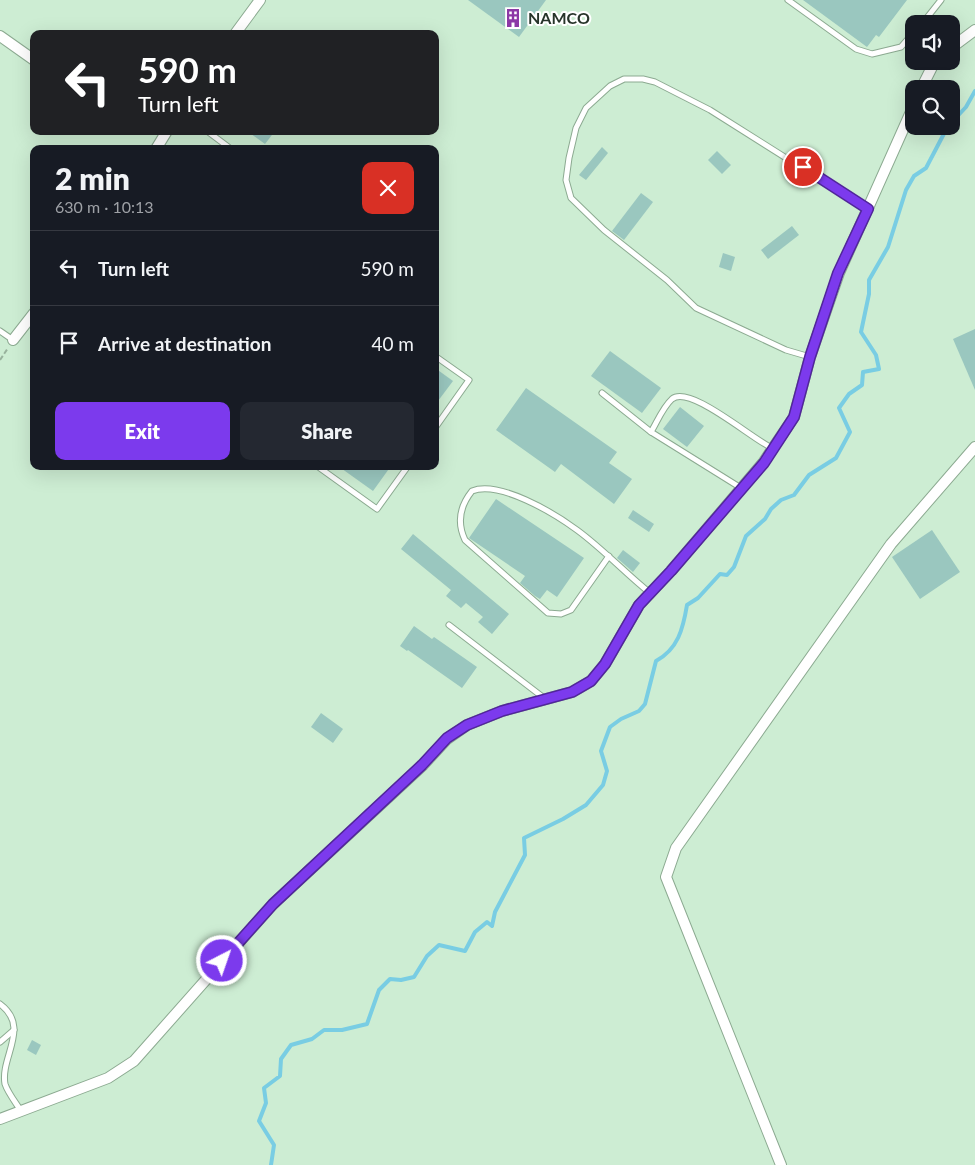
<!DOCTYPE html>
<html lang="en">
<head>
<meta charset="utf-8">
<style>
  body { margin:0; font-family:Lato,sans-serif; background:#242831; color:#f1f3f6; height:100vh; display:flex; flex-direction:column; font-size:19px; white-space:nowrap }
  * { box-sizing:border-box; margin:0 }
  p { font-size:16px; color:#9ea1a6 }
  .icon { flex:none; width:28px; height:28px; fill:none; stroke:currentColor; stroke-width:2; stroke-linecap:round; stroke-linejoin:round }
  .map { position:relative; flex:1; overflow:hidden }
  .sheet { position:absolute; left:30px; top:145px; width:409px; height:325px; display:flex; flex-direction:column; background:#171b24; border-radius:10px; box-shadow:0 5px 20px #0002 }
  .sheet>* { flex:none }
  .banner { position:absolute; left:30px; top:30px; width:409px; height:105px; border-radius:10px; box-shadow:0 5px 20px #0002; background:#202124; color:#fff; overflow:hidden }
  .tools { position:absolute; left:905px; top:15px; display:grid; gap:10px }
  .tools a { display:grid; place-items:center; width:55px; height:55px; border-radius:10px; background:#171b24; box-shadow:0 5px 20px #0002; font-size:25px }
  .pin { position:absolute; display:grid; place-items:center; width:42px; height:42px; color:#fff; margin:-21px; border:2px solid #fff; border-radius:50%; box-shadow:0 1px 5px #0007 }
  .me { position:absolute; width:55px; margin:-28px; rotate:41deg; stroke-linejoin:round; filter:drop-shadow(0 0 4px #0008) }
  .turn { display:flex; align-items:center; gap:18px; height:105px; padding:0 25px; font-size:22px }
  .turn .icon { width:65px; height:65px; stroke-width:2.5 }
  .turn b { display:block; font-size:35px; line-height:42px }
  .round { display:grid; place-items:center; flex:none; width:52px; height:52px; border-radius:10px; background:#242831 }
  .head { display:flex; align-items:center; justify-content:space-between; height:85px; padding:0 25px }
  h1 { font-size:30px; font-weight:800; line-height:38px }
  .button { display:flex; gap:10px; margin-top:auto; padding:10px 25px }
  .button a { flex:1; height:58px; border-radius:10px; background:#7c3aed; color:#fff; font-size:20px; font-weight:800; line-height:58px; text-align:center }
  .button a+a { background:#242831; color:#f1f3f6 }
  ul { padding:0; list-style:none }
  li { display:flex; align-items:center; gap:15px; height:75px; padding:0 25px; border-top:1px solid #363941 }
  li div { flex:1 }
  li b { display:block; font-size:19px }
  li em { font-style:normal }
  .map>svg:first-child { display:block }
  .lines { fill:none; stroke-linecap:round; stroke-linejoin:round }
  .stream { stroke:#79cde3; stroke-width:4 }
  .building { fill:#9ac7bf }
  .lane-casing { stroke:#8caa91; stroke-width:7 }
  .street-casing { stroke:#8caa91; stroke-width:12 }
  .path { stroke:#98b29d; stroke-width:2; stroke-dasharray:5 2.5; stroke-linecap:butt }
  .lane { stroke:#fff; stroke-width:5 }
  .street { stroke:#fff; stroke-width:10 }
  .route-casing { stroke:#51269a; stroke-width:12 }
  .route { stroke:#7c3aed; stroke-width:9 }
  .labels { text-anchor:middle; stroke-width:4; stroke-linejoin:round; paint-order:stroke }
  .poi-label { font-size:16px; font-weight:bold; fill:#27342a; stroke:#fff; text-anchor:start }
</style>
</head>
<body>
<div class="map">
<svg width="975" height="1165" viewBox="0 0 975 1165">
  <rect width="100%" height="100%" fill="#cdedd3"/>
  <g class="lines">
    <g class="stream">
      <polyline points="951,123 966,107 975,91"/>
      <path d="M271 1165 274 1145 259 1121 266 1103 264 1088 280 1076 281 1059 291 1045 312 1039 324 1030H342L367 1024 379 990 390 979 401 980 414 977 427 956 439 945 465 951 475 932 487 922 492 926 495 912 525 855 524 838 563 819 586 805 603 785 607 771 601 751 610 727 621 719 639 711 645 704 656 661C678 649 683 629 687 605L698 598 720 574 727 575 734 567 746 536 765 519 771 509 781 500 794 495 809 475 836 458 850 432 839 408 849 394 862 385 863 372 879 369 876 355 861 332 869 294V280L888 247 906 190 914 176 926 168 948 126"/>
    </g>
  </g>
  <g class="building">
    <polygon points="468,0 546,0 519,37"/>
    <polygon points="803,0 907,0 879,37 876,35 867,47"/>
    <polygon points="247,131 275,131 265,144"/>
    <polygon points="602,147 608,153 586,180 579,175"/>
    <polygon points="717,151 731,165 722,174 708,160"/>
    <polygon points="641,193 653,202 624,240 612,231"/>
    <polygon points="792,226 799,235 768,259 761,250"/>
    <polygon points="723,253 735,257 731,271 719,267"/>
    <polygon points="975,329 975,390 953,339"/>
    <polygon points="610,351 661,388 642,413 591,376"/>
    <polygon points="435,368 453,381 435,405"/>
    <polygon points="526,388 617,452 609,463 632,479 614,504 561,464 555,472 496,430"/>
    <polygon points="680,407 704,426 687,447 663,429"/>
    <polygon points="338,466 391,466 373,491"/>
    <polygon points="496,499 584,558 557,597 547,590 540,599 535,596 520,583 525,576 469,538"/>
    <polygon points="633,510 654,524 649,532 628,518"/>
    <polygon points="932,530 960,572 920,599 892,557"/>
    <polygon points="413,534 509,614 492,634 478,622 483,617 466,603 461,608 446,596 451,590 401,549"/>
    <polygon points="623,550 640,563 633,572 617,558"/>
    <polygon points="414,626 432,639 434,637 477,667 462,688 408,650 407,651 400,646"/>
    <polygon points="321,713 343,729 333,743 311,727"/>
    <polygon points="32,1040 41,1045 36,1055 27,1050"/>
  </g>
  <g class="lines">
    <g class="lane-casing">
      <g id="lane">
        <polyline points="788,0 856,49 872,54 901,47 914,32"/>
        <polyline points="922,24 941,0"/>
        <polyline points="207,131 231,149"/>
        <polyline points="0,331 13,340"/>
        <polyline points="435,356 469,380 435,428"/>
        <polyline points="810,357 786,350 696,308 667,280 604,230 571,198 566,180 569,158 576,128 586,108 610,86 624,79 643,79 655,82 710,110 867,209"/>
        <polyline points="602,393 651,432 741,488"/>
        <path d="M651 432C657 422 663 407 672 399 690 384 754 441 774 449"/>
        <polyline points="317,466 377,509 408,466"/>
        <path d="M609 556 571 610 561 614 548 613 465 540C457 523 460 506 472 491 499 480 554 513 577 530 603 549 625 573 650 593"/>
        <polyline points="449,625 544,698"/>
        <path d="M0 1004C31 1027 0 1057 5 1084 8 1093 16 1103 21 1111"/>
        <polyline points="0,1042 14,1030"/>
      </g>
    </g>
    <g class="street-casing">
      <g id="street">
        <polyline points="235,34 260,0"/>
        <polyline points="0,36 34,60"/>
        <polyline points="951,48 975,30"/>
        <polyline points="913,53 914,53"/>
        <polyline points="921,89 935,61"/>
        <polyline points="156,149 167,131"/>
        <polyline points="13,340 34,313"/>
        <polyline points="0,1119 108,1078 134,1061 273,904 423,765 447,739 467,725 502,711 572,692 591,681 605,664 639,605 671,571 763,463 794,417 810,357 839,273 914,105"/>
        <polyline points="781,1165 666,877 676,848 891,544 975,447"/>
      </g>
    </g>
    <polyline class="path" points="0,360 8,348"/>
    <use href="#lane" class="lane"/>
    <use href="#street" class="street"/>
  </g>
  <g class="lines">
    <g class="route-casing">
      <polyline id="route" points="222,961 273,904 422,765 447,738 467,725 502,711 572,692 591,681 605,664 639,605 671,571 764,463 794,417 810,357 838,273 868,209 803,167"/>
    </g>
    <use href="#route" class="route"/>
  </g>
  <defs>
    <g id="building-bare" transform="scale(1.5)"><path d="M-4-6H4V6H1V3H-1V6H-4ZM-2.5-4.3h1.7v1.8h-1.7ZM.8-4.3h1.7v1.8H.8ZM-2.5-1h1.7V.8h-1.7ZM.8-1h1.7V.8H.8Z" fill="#8c38a6" stroke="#fff" stroke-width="2.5" paint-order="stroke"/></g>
  </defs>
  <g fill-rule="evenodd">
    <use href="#building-bare" x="513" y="18"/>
  </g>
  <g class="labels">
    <g class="poi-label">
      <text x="528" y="24">NAMCO</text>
    </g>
  </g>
</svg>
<div class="tools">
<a><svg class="icon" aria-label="sound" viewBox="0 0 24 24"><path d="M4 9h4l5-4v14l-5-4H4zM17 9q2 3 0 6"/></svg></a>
<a><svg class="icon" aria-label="search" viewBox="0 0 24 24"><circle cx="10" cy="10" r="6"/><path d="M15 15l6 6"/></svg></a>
</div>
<div class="pin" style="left:803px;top:167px;background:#d93025"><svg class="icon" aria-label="arrive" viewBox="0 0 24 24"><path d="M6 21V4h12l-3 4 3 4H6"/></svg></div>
<svg class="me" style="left:222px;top:961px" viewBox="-20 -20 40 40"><circle r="17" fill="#7c3aed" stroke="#fff" stroke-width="3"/><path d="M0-11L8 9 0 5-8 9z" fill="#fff"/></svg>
<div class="banner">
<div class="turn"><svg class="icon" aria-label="left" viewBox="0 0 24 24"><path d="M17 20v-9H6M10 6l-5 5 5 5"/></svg><div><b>590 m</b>Turn left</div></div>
</div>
<section class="sheet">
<div class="head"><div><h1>2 min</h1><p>630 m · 10:13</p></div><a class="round" style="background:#d93025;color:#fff"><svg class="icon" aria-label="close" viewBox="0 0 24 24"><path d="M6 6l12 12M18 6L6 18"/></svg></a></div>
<ul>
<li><svg class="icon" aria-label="left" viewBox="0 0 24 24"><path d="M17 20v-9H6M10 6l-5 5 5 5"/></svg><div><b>Turn left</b></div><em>590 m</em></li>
<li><svg class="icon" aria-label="arrive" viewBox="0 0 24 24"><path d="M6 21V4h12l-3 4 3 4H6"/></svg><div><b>Arrive at destination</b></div><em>40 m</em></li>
</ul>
<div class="button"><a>Exit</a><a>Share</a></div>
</section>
</div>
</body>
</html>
